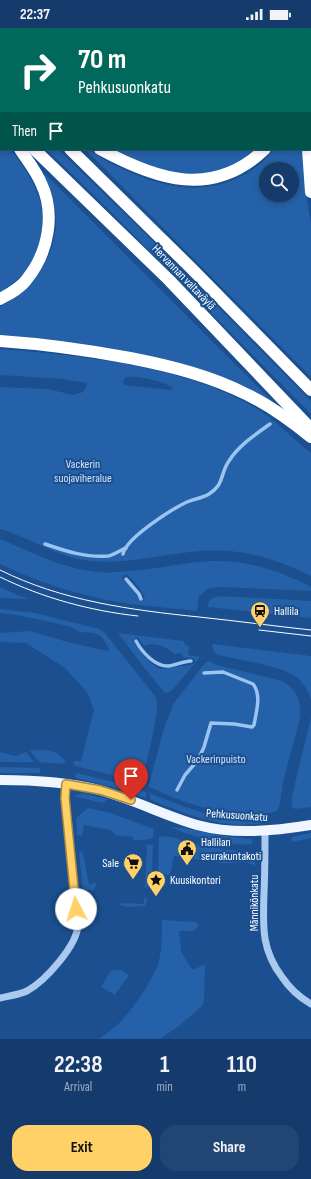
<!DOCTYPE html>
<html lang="en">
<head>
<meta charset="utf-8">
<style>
  body { margin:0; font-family:"Sofia Sans Condensed",sans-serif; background:#214673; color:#f1f3f6; height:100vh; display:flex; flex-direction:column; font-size:15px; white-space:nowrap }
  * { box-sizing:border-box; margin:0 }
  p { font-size:13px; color:#9dadc1 }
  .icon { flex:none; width:22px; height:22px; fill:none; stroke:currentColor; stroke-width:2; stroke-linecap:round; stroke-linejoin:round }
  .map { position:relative; height:1011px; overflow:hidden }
  .panel { display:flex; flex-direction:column; background:#143b6b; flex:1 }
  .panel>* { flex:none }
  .hud { position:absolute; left:0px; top:0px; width:311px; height:122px; box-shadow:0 2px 6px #0003,0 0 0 1px #33557e; background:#00695c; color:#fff; overflow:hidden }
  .buttons { position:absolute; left:259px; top:134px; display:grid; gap:8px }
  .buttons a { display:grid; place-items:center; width:40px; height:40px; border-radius:50%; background:#143b6b; box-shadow:0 2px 6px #0003,0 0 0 1px #33557e; font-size:20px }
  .pin { position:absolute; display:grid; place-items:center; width:34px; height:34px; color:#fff; margin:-41px -17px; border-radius:50% 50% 50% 0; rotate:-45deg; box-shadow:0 0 4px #0007 }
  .pin .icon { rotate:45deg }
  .me { position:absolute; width:44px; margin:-22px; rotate:355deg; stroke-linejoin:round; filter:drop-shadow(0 0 3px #0008) }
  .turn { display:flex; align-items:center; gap:14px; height:84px; padding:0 12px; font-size:18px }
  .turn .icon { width:52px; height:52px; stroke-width:2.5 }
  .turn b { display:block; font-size:28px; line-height:34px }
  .then { display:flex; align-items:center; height:38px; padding:0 12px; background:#0003; gap:8px; font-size:15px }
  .eta { display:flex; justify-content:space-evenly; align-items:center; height:68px; text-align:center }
  .eta b { font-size:24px; font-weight:700; line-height:28px }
  .action { display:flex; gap:8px; margin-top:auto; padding:8px 12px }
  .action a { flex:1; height:46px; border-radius:16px; background:#ffd166; color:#111; font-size:16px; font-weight:700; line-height:46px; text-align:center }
  .action a+a { background:#214673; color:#f1f3f6 }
  .status { display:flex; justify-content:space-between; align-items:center; height:28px; padding:0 20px; background:#143b6b; direction:ltr }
  .status svg { height:11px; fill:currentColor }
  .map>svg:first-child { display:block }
  .green { fill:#2461a8; fill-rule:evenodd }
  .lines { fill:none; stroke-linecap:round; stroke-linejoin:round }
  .stream { stroke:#9cc4f0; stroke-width:3.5 }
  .minor { stroke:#a9c9ee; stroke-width:7 }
  .major { stroke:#f0f6ff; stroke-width:10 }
  .highway { stroke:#fff; stroke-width:12 }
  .tram { stroke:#fff; stroke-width:1 }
  .route-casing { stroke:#a68842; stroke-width:10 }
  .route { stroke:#ffd166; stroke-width:7 }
  .labels { text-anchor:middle; stroke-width:4; stroke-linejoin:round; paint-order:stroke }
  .street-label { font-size:12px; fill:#fff; stroke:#1b4f8f }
  .park-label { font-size:12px; fill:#cfe3fa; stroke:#1b4f8f }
  .poi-label { font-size:12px; fill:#fff; stroke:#1b4f8f; text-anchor:start }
</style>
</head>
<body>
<div class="status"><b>22:37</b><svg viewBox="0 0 49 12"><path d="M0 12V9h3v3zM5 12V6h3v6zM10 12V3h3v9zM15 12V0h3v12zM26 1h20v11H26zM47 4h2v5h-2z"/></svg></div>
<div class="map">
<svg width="311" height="1011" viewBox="0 0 311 1011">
  <rect width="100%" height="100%" fill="#1b4f8f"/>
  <g class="green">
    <polygon points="77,0 258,0 259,1 75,1"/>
    <path d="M0 112 1 121H10C32 149 48 174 41 210 39 220 36 231 30 239 22 249 11 257 0 265Z"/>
    <polygon points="46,121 58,121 155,215 311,373 311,386 111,184"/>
    <path d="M85 121C93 123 99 129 106 133 114 137 121 140 129 144 168 161 208 168 247 145 258 139 267 131 274 121H303L307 173 311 196V349ZM266 141H292V167H266Z"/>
    <path d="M113 121H259C247 130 225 144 210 146 177 152 141 137 113 121Z"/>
    <path d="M45 146 275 376 229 353 0 308V279C34 261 58 226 56 187 55 174 50 161 44 149Z"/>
    <path d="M0 321C84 328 191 338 262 384 280 396 294 412 311 425V548C265 526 233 518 182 525 152 529 122 536 91 533 59 530 31 510 0 501V359L48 361 73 367 83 364 86 360 87 355 63 351 0 347ZM126 349C137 348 164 353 173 360L171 362 124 357 123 353Z"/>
    <path d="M0 511 3 512C33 525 64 541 98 544 114 546 132 542 149 541 170 538 191 534 212 533 247 532 281 543 311 559V563L221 559 209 560 199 568 197 583C160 579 122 577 86 567 56 560 28 549 0 536ZM125 546C132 549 140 561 145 569L142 573 128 556 123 552 122 550Z"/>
    <polygon points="0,559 17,567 27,570 27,571 0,570"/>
    <path d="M220 568 311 573V590L208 579C207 571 214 569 220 568Z"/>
    <path d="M0 581 35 585 99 601 104 604 155 668C157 672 157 675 157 680 157 690 147 736 143 744 139 749 133 751 127 751L75 738 73 733H81L94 682 87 664 65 640 26 615 0 614V605L30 603 71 615 108 623 109 621 102 609 94 605 80 604 71 599 51 594 16 587 0 585Z"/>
    <path d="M118 605 184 613 185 617 189 618 188 627 200 629 175 659 170 664 165 665 146 642ZM136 609 138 610 144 618C155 613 166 619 175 626L180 625 183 628 181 629 193 630 195 632V635L191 637 160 641C148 635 141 624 133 613Z"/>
    <path d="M213 616 311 628V672C308 662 302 652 293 647 276 637 239 632 218 627L215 625 212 619Z"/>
    <path d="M209 633 217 637 282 653C297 661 302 674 300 691L283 754 280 776 277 783C269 786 261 786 253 786 217 786 182 775 150 759L149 757 164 700 174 675 205 635Z"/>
    <polygon points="311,689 311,779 295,781 292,779 292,768"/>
    <path d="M33 722C46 721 59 722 66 735L62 736 39 734 30 723Z"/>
    <polygon points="0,724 16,728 26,724 34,734 0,734"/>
    <polygon points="0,739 40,740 40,745 0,745"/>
    <polygon points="77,745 113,754 146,764 146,770 113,759 76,750 75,748"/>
    <polygon points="82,765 107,771 107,772 102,775 74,768"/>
    <path d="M150 765C190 782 219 792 263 793V795C225 802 188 787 153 773L150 771Z"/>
    <polygon points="88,780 111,785 151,800 154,801 153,810 145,812 133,812 133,809 115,807 111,802 84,797 82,808 77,807 76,790"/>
    <path d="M171 799 184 800 223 808 250 811 253 812 252 816C231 819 191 809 171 799Z"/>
    <polygon points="311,805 311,810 292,814 292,809"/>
    <polygon points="163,808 176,810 188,816 187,827 185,829 174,828 170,847 158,845 159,809"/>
    <polygon points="147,816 153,817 152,844 148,844 147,860 145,859"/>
    <path d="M198 817C206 817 214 819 222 821 233 823 256 822 255 838 244 830 229 838 217 834 210 831 203 826 197 821L196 818Z"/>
    <polygon points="196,820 211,832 212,834 193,831"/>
    <polygon points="81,824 83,825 89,856 97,855 94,862 83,862 79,826"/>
    <polygon points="144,870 147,870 145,878 127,879 120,877 122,875 144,876"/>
    <path d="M162 892 195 894 198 896V899L193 903H179L181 923 192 942 204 937 205 938 204 971 202 978 179 998 160 1011H99C107 1005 116 999 123 991 135 978 154 950 159 933 162 920 162 906 162 892Z"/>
    <polygon points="114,942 122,942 129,947 115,967 101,959 110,944"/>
  </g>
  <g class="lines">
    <g class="stream">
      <path d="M45 516C65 523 87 530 108 528 114 527 120 522 126 520"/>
      <path d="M123 526C126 510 172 481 187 474 194 471 203 470 209 466 225 456 220 445 229 433 238 418 256 406 270 396"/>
      <polyline points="126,551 139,566 141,571"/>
      <path d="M136 613C142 624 155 639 169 638 176 637 184 633 191 633"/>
      <path d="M177 762 185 747 198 732 204 719 211 695 234 696 252 699 254 697C256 684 262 667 253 656L223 644 204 645"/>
    </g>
    <g class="minor">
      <path d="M265 804C265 824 265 844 264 865 263 898 261 921 282 949 290 961 299 969 311 976"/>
      <path d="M0 970C9 968 18 967 27 963 45 953 78 917 78 896L65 770 66 756"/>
    </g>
    <path class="major" d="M0 752C33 752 68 754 99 762 133 771 163 787 197 797 234 807 274 803 311 797"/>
    <g class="highway">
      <polyline points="265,0 266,1"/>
      <polyline points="49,1 51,0"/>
      <polyline points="61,1 63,0"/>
      <polyline points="310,25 311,13"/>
      <polyline points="0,32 1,32"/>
      <polyline points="0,56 1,57"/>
      <polyline points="0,89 1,90"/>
      <polyline points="34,121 169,252 311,401"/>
      <polyline points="70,121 191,240 311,362"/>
      <path d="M100 121C157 152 213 171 265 121"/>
      <polyline points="308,121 311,164"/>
      <path d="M0 271C9 266 21 260 27 251 48 225 56 186 41 155 36 143 27 132 20 121"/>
      <path d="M0 313C44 316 87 322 130 330 171 338 211 348 248 367 271 378 291 393 311 409"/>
    </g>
    <g class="tram">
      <path d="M0 542C62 573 131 582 199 589 237 593 274 598 311 602"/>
      <path d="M0 549C43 570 91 583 138 588"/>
      <polyline points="259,602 311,608"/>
    </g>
  </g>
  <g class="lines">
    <g class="route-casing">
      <polyline id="route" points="76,881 65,770 66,756 100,762 131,772"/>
    </g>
    <use href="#route" class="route"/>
  </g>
  <defs>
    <g id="station-pin" transform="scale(1)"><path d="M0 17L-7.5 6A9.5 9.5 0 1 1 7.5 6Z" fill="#ffd166" stroke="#1b4f8f"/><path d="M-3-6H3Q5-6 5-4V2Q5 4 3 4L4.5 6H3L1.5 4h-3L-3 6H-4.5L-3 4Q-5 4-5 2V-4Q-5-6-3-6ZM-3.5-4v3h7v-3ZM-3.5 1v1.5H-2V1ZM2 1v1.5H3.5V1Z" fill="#111"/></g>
    <g id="civic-pin" transform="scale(1)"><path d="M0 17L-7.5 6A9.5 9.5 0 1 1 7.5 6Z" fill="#ffd166" stroke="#1b4f8f"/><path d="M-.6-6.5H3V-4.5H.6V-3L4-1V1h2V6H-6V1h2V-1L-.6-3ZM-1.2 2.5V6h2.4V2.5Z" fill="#111"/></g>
    <g id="supermarket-pin" transform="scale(1)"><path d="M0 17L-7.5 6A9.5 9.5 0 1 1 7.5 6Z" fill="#ffd166" stroke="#1b4f8f"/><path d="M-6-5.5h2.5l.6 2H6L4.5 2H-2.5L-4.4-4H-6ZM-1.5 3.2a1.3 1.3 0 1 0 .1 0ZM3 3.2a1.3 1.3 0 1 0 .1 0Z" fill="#111"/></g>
    <g id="sight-pin" transform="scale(1)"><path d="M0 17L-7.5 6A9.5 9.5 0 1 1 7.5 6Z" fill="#ffd166" stroke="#1b4f8f"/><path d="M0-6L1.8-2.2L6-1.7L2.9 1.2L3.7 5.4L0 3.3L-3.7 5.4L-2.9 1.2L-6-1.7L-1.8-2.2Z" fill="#111"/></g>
  </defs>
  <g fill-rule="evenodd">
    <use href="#station-pin" x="260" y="583"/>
    <use href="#civic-pin" x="187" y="821"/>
    <use href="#supermarket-pin" x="133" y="835"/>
    <use href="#sight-pin" x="156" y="852"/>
  </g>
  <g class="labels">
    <g class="street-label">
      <text transform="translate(184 249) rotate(46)" y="4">Hervannan valtaväylä</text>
      <text transform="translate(237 787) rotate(4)" y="4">Pehkusuonkatu</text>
      <text transform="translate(254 875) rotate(-90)" y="4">Männikönkatu</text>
    </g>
    <g class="park-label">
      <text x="83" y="440">Vackerin<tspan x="83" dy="14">suojaviheralue</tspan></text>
      <text x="216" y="735">Vackerinpuisto</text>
    </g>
    <g class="poi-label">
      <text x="274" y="587">Hallila</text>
      <text x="201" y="818">Hallilan<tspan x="201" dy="14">seurakuntakoti</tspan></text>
      <text x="119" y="839" text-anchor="end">Sale</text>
      <text x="170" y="856">Kuusikontori</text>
    </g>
  </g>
</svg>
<div class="buttons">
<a><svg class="icon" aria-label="search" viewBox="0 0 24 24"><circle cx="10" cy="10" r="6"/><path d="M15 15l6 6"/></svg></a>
</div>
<div class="pin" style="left:131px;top:772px;background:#d93025"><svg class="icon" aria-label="arrive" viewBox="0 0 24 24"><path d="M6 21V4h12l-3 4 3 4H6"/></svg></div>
<svg class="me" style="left:76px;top:881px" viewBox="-20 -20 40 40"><circle r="19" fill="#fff"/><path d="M0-13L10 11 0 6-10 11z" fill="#ffd166"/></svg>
<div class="hud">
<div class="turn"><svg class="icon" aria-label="right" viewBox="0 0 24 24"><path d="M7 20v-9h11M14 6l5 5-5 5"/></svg><div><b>70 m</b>Pehkusuonkatu</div></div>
<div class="then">Then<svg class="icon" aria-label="arrive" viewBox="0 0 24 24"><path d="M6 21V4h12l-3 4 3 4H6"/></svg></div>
</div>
</div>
<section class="panel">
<div class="eta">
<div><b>22:38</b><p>Arrival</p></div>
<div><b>1</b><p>min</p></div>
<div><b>110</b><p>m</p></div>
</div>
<div class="action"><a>Exit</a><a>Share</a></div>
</section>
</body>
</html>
